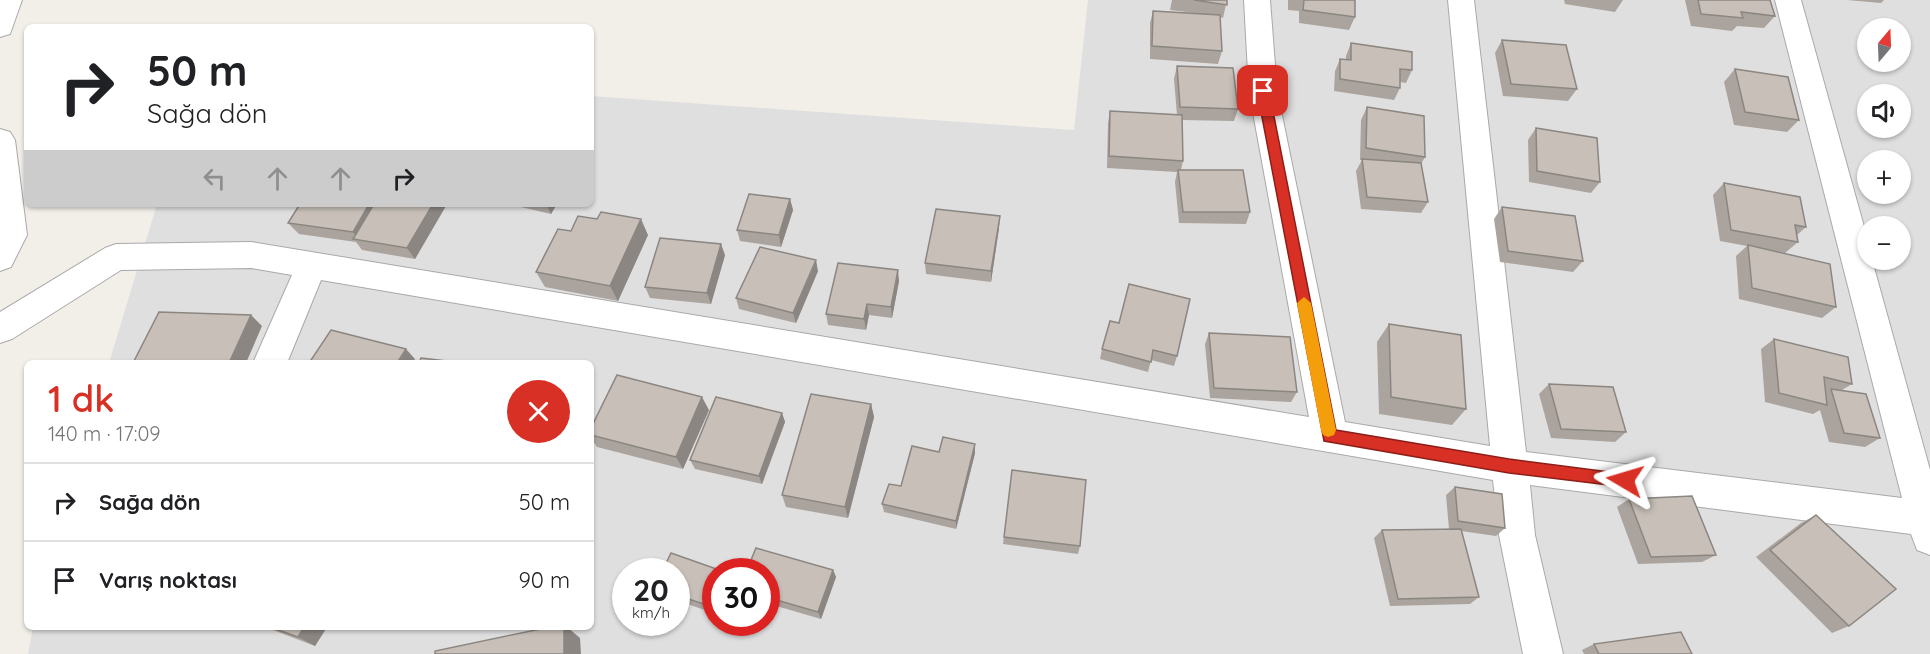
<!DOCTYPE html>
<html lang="tr">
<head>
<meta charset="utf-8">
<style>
  body { margin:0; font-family:Quicksand,sans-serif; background:#f6f6f6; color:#202124; height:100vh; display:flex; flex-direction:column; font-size:22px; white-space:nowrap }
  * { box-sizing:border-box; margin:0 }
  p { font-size:20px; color:#757577 }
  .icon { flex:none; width:33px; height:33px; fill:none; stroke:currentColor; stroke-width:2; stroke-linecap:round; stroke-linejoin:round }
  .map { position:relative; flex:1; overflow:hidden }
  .side { position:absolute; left:24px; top:360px; width:570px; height:270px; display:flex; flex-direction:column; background:#fff; border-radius:9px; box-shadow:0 2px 4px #0004 }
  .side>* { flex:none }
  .guide { position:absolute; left:24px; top:24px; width:570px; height:183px; border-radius:9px; box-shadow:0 2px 4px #0004; background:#fff; color:#202124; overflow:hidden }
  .needle { width:39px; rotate:19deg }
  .buttons { position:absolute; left:1857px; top:18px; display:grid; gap:12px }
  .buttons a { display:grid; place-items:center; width:54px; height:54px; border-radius:50%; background:#fff; box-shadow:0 2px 4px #0004; font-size:30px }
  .speed { position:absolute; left:612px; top:558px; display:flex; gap:12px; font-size:30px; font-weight:700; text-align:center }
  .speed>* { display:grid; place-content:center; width:78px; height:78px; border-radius:50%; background:#fff; box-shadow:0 2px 4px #0004; line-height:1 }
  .speed small { font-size:15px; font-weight:400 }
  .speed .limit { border:9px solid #d22; background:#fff; color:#111 }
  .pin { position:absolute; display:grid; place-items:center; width:51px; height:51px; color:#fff; margin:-26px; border-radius:12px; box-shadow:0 3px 9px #0006 }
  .me { position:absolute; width:66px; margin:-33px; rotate:277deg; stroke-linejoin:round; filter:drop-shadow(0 0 4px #0008) }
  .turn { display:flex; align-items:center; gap:21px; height:126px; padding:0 24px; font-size:27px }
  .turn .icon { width:78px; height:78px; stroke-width:2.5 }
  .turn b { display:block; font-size:42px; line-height:51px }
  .lanes { display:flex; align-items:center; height:57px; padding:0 24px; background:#0003; justify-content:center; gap:30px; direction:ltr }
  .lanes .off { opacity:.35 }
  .round { display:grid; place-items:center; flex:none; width:63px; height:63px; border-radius:32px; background:#f6f6f6 }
  .summary { display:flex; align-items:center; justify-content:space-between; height:102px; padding:0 24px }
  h1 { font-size:36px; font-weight:600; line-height:45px; color:#d93025 }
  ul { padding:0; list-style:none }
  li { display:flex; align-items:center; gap:18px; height:78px; padding:0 24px; border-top:2px solid #e0e0e0 }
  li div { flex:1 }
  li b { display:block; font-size:22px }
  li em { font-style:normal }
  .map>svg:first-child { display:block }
  .residential { fill:#e0dfdf; fill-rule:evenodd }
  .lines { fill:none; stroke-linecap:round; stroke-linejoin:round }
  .minor-casing { stroke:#a9a9a9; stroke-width:2 }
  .minor { fill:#fff; fill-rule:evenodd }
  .wall { fill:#aba49e }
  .shaded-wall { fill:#8b8681 }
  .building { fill:#c7bfb8; stroke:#8b8681; stroke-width:1.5 }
  .route { fill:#d93025; stroke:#8d1f18; stroke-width:1.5 }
  .slow { fill:#f59e0b }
</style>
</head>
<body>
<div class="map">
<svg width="1930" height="654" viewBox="0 0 1930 654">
  <rect width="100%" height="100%" fill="#f2efe9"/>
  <path class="residential" d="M1088 0H1930V654H28L33 627H591V363H109L157 204H591V96L1074 130ZM1868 28H1900V62H1868ZM1868 94H1900V128H1868ZM1868 160H1900V194H1868ZM1868 226H1900V260H1868ZM626 572H676V622H626ZM716 572H766V622H716Z"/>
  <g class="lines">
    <g class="minor-casing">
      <g id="minor">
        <polygon points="0,0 22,0 10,34 0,37"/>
        <polygon points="1244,0 1270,0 1277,91 1345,422 1490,446 1448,0 1474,0 1526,452 1902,498 1775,0 1801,0 1868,241 1868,260 1872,260 1930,470 1930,555 1917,550 1911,534 1530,485 1535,535 1563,654 1523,654 1499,535 1493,480 321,280 287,363 253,363 292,275 251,268 121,270 12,339 0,343 0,312 105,248 116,244 251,242 1309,417 1249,91"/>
        <polygon points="0,129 10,132 15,140 27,235 11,267 0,271"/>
      </g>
    </g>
    <use href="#minor" class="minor"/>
  </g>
  <g class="wall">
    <polygon points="1172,0 1227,0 1223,18 1220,17 1222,51 1218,64 1150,59 1150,23 1153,11 1195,13 1170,10"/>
    <polygon points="1288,0 1355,0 1355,17 1349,30 1299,23 1299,11 1288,10"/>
    <polygon points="1564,0 1623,0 1615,12 1565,4"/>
    <polygon points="1685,0 1770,0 1775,16 1764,28 1737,26 1732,31 1691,26"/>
    <polygon points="1847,0 1884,0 1881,3"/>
    <polygon points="1502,40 1577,89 1568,101 1503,96 1495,53"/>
    <polygon points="1351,43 1412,70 1406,83 1400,82 1400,88 1394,100 1334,91 1335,71 1340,59 1346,60 1346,56"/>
    <polygon points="1177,66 1238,109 1234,121 1182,120 1183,161 1181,170 1250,212 1246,224 1179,223 1175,182 1177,172 1107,168 1108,123 1110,111 1177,115 1174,79"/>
    <polygon points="1735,69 1799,120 1787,132 1734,125 1724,82"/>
    <polygon points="1367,107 1425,157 1421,164 1428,202 1421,213 1361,209 1356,171 1362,160 1360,160 1361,120"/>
    <polygon points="1536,128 1600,182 1591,193 1529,182 1528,140"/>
    <polygon points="1724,183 1806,227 1797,235 1798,242 1785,253 1773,251 1836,307 1822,318 1739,299 1736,256 1747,246 1720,241 1713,195"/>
    <polygon points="790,199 793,210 781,247 740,241 737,230"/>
    <polygon points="300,204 447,204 415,259 362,250 356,242 299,234 288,223"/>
    <polygon points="508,204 557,204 551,214"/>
    <polygon points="1502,207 1583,261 1573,272 1500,262 1494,219"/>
    <polygon points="999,228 991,282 926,274 925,263"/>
    <polygon points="571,231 648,235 618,301 545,287 536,272"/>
    <polygon points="725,255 711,304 650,298 645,287"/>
    <polygon points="818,271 796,323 739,309 736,298"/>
    <polygon points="899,281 892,318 869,315 866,330 828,325 826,314"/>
    <polygon points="1119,323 1177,356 1174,366 1151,360 1148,372 1100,359 1102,349"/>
    <polygon points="1389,324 1466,409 1452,425 1379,414 1377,342"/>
    <polygon points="1209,333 1297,392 1291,402 1210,398 1205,344"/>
    <polygon points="1774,339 1852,384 1842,390 1880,438 1865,447 1829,442 1820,410 1813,414 1765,402 1761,349"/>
    <polygon points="1549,384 1626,432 1615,442 1551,438 1539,394"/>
    <polygon points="871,404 874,417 848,518 786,507 782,495"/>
    <polygon points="709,410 683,469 597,447 591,438 591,428"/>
    <polygon points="782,413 785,422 762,484 695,469 690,460"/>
    <polygon points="939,452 975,453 956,529 884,512 882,504"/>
    <polygon points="1012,470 1080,546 1078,554 1003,544"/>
    <polygon points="1455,487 1505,528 1496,536 1461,531 1479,597 1470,604 1390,606 1374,538 1382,530 1452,529 1449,529 1446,495"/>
    <polygon points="1629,499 1716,555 1702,562 1638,564 1617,507"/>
    <polygon points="1816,515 1849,626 1832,633 1756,557 1801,523"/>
    <polygon points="833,570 836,577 821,619 766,603 766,572"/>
    <polygon points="676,572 716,572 716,614 676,600"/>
    <polygon points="265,627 327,627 315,646"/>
    <polygon points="1594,644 1692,654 1584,654 1582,650"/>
  </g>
  <g class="shaded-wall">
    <polygon points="790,199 793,210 781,247 779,235"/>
    <polygon points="369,204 384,204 359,240 353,232"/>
    <polygon points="433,204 447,204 415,259 407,248"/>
    <polygon points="546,204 557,204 551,214"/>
    <polygon points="1000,216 999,228 991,282 991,271"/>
    <polygon points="641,219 648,235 618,301 610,286"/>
    <polygon points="721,244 725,255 711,304 707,293"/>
    <polygon points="816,260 818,271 796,323 793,313"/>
    <polygon points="898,270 899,281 892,318 891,307"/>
    <polygon points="867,304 869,315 866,330 864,319"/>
    <polygon points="251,315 262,326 246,363 229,363"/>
    <polygon points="406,349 415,359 413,363 397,363"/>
    <polygon points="591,379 594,385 591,396"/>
    <polygon points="702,397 709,410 683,469 676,457"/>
    <polygon points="871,404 874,417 848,518 845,507"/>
    <polygon points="782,413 785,422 762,484 759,476"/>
    <polygon points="975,444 975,453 956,529 956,521"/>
    <polygon points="833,570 836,577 821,619 818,612"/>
    <polygon points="304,627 327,627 315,646 298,637"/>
    <polygon points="564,627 567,627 580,638 581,654 564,654"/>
  </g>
  <g class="building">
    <polygon points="1194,0 1227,0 1227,5"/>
    <polygon points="1304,0 1355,0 1355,17 1303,10"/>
    <polygon points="1698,0 1770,0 1775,16 1741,12 1743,18 1701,14"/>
    <polygon points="1153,11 1220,15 1222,51 1152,46"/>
    <polygon points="1502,40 1566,45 1577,89 1511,84"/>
    <polygon points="1351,43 1412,52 1412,70 1400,69 1400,88 1340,79 1340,59 1351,60"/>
    <polygon points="1177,66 1233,68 1238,109 1180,107"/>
    <polygon points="1735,69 1788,77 1799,120 1745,112"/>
    <polygon points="1367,107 1424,116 1425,157 1366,148"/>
    <polygon points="1110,111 1182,115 1183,161 1109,156"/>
    <polygon points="1536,128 1597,138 1600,182 1537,171"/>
    <polygon points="1362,159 1421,163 1428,202 1367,197"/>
    <polygon points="1178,170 1243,170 1250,212 1183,212"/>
    <polygon points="1724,183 1800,197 1806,227 1795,225 1798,242 1731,230"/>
    <polygon points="749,194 790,199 779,235 737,230"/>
    <polygon points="300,204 369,204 353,232 288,223"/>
    <polygon points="374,204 433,204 407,248 353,239"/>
    <polygon points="1502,207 1575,216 1583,261 1508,251"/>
    <polygon points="936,209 1000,216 991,271 925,263"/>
    <polygon points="601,212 641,219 610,286 536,272 558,229 571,231 578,216 597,219"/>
    <polygon points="660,238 721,244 707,293 645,287"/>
    <polygon points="1748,245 1830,264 1836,307 1752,288"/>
    <polygon points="760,247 816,260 793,313 736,298"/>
    <polygon points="838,263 898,270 891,307 867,304 864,319 826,314"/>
    <polygon points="1129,284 1190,299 1177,356 1153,350 1151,362 1102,349 1110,321 1119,323"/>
    <polygon points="159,312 251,315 229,363 133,363"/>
    <polygon points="1389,324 1461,335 1466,409 1391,397"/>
    <polygon points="331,330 406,349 397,363 309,363"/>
    <polygon points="1209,333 1290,337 1297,392 1214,388"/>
    <polygon points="1774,339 1848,357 1852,384 1824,377 1827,405 1779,393"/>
    <polygon points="421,358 464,363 419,363"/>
    <polygon points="617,375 702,397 676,457 591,435 591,428"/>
    <polygon points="1549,384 1613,387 1626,432 1561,429"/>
    <polygon points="1831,389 1866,394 1880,438 1844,433"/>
    <polygon points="811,394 871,404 845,507 782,495"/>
    <polygon points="716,397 782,413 759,476 690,460"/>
    <polygon points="943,437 975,444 956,521 882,504 889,484 901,486 912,446 939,452"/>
    <polygon points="1012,470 1086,480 1080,546 1004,537"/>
    <polygon points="1455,487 1502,494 1505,528 1458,521"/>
    <polygon points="1692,496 1716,555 1651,557 1629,499"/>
    <polygon points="1816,515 1896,589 1849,626 1770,550"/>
    <polygon points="1461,529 1479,597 1398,599 1382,530"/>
    <polygon points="756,548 833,570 818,612 766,597 766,572 746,572"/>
    <polygon points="671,553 725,572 716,572 716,608 676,595 676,572 662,572"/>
    <polygon points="270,627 304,627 298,637"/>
    <polygon points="550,627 564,627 564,654 435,654 435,651"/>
    <polygon points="1681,632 1692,654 1599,654 1594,644"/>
  </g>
  <polygon class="route" points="1263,87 1269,91 1336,430 1509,459 1625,474 1630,476 1632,480 1630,485 1625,487 1509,473 1324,441 1257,91"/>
  <polygon class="slow" points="1304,297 1311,303 1336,430 1334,435 1328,437 1323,435 1321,430 1297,303"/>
</svg>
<div class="buttons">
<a><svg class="needle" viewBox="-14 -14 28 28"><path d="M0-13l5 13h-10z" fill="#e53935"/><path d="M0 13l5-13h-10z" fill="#757577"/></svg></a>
<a><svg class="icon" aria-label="sound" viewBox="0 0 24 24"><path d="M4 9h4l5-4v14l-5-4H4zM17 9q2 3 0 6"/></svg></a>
<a>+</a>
<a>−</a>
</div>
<div class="speed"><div>20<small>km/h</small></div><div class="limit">30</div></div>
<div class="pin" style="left:1263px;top:91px;background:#d93025"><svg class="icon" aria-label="arrive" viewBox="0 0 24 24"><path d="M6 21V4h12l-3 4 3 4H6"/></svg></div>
<svg class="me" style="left:1625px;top:480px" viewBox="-20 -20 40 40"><path d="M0-17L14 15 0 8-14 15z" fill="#d93025" stroke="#fff" stroke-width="4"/></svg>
<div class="guide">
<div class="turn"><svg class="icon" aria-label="right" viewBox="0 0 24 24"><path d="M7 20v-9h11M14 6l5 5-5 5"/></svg><div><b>50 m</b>Sağa dön</div></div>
<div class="lanes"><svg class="icon off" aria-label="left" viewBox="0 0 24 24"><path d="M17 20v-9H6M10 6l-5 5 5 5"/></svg><svg class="icon off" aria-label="ahead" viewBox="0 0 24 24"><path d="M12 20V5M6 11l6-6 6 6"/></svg><svg class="icon off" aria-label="ahead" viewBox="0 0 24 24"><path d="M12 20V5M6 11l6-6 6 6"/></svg><svg class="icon" aria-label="right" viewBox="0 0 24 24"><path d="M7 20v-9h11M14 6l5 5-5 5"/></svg></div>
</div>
<section class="side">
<div class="summary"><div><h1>1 dk</h1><p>140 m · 17:09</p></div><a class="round" style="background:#d93025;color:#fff"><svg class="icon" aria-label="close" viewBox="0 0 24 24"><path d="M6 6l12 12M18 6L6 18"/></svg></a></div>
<ul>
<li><svg class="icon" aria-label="right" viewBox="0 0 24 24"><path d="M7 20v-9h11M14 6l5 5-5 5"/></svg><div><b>Sağa dön</b></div><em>50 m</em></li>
<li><svg class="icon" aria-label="arrive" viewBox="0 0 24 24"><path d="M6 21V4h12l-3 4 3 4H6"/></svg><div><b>Varış noktası</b></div><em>90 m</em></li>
</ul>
</section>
</div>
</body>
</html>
